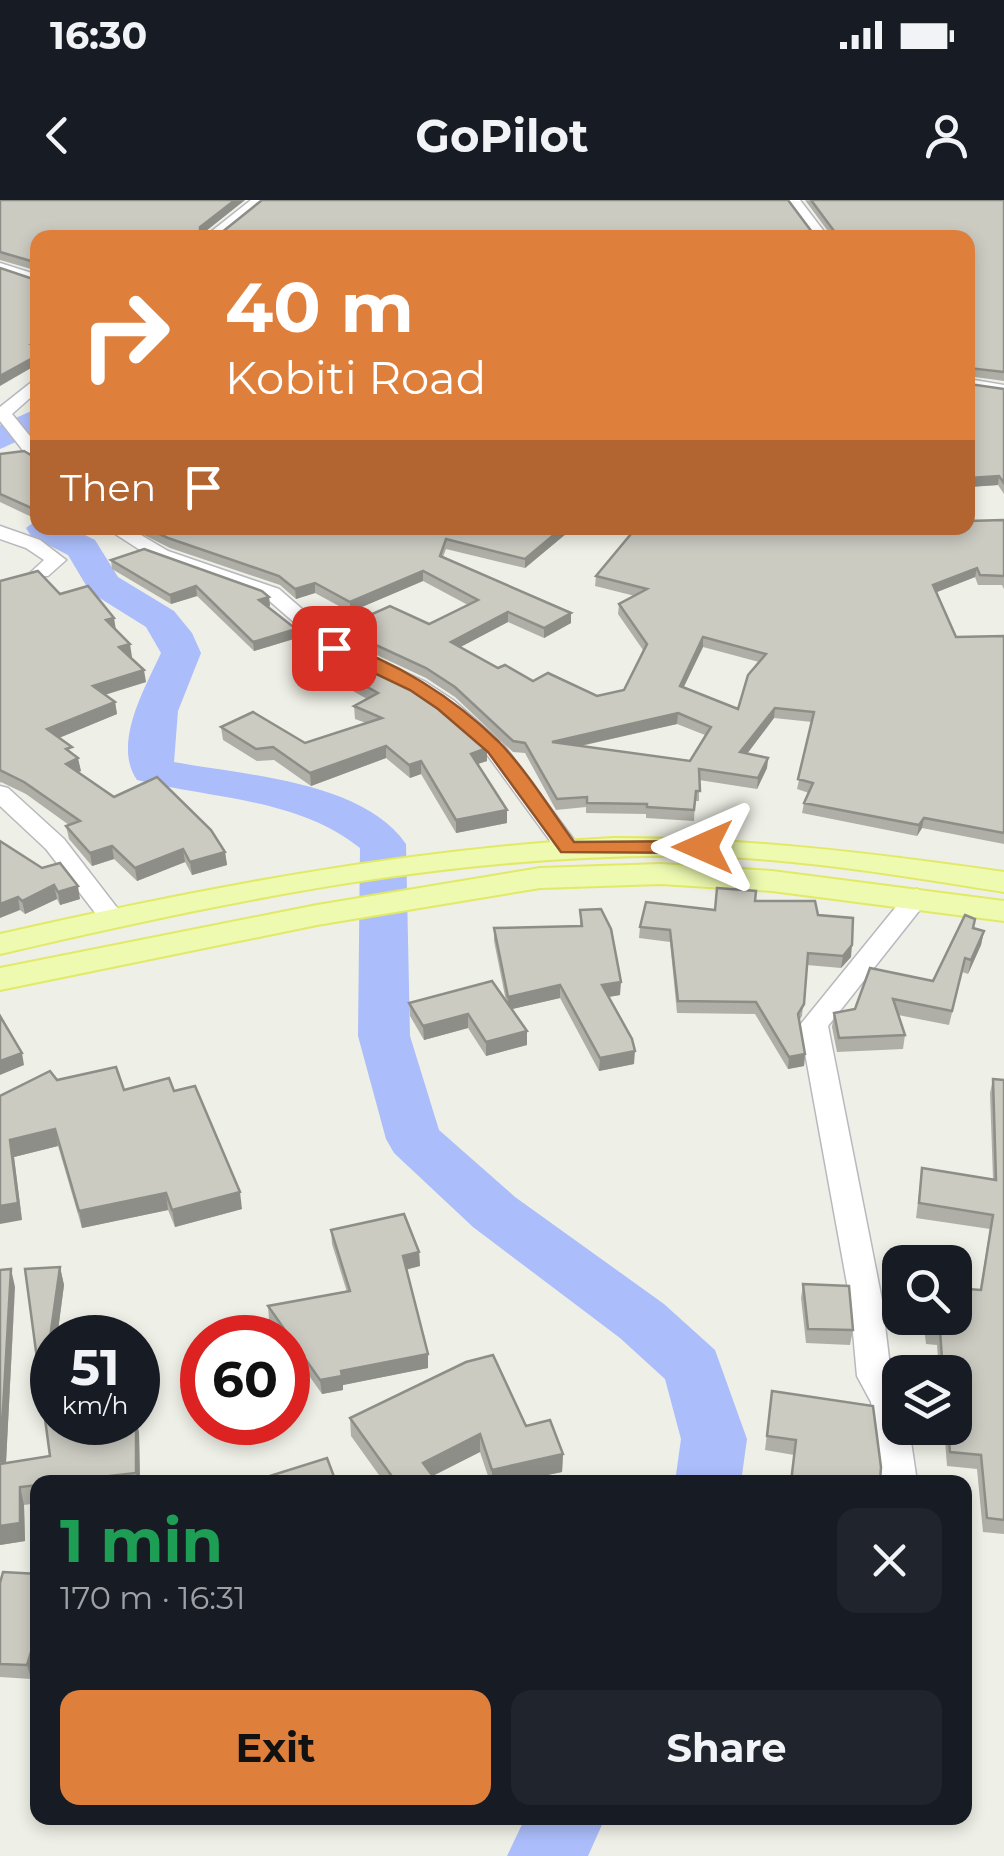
<!DOCTYPE html>
<html lang="en">
<head>
<meta charset="utf-8">
<style>
  body { margin:0; font-family:Montserrat,sans-serif; background:#20242c; color:#f1f3f6; height:100vh; display:flex; flex-direction:column; font-size:38px; white-space:nowrap }
  * { box-sizing:border-box; margin:0 }
  p { font-size:32px; color:#9ea1a6 }
  .icon { flex:none; width:55px; height:55px; fill:none; stroke:currentColor; stroke-width:2; stroke-linecap:round; stroke-linejoin:round }
  .map { position:relative; flex:1; overflow:hidden }
  .panel { position:absolute; left:30px; top:1275px; width:942px; height:350px; display:flex; flex-direction:column; background:#171b24; border-radius:20px; box-shadow:0 5px 15px #0003 }
  .panel>* { flex:none }
  .guide { position:absolute; left:30px; top:30px; width:945px; height:305px; border-radius:20px; box-shadow:0 5px 15px #0003; background:#df7f3c; color:#fff; overflow:hidden }
  .fabs { position:absolute; left:882px; top:1045px; display:grid; gap:20px }
  .fabs a { display:grid; place-items:center; width:90px; height:90px; border-radius:20px; background:#171b24; box-shadow:0 5px 15px #0003; font-size:50px }
  .speed { position:absolute; left:30px; top:1115px; display:flex; gap:20px; font-size:50px; font-weight:700; text-align:center }
  .speed>* { display:grid; place-content:center; width:130px; height:130px; border-radius:50%; background:#171b24; box-shadow:0 5px 15px #0003; line-height:1 }
  .speed small { font-size:25px; font-weight:400 }
  .speed .limit { border:15px solid #d22; background:#fff; color:#111 }
  .pin { position:absolute; display:grid; place-items:center; width:85px; height:85px; color:#fff; margin:-42px; border-radius:20px; box-shadow:0 5px 15px #0006 }
  .me { position:absolute; width:110px; margin:-55px; rotate:270deg; stroke-linejoin:round; filter:drop-shadow(0 0 8px #0008) }
  .turn { display:flex; align-items:center; gap:35px; height:210px; padding:0 30px; font-size:45px }
  .turn .icon { width:130px; height:130px; stroke-width:2.5 }
  .turn b { display:block; font-size:70px; line-height:85px }
  .then { display:flex; align-items:center; height:95px; padding:0 30px; background:#0003; gap:20px; font-size:38px }
  .round { display:grid; place-items:center; flex:none; width:105px; height:105px; border-radius:20px; background:#20242c }
  .summary { display:flex; align-items:center; justify-content:space-between; height:170px; padding:0 30px }
  h1 { font-size:60px; font-weight:700; line-height:75px; color:#1e9e55 }
  .button { display:flex; gap:20px; margin-top:auto; padding:20px 30px }
  .button a { flex:1; height:115px; border-radius:20px; background:#df7f3c; color:#111; font-size:40px; font-weight:700; line-height:115px; text-align:center }
  .button a+a { background:#20242c; color:#f1f3f6 }
  .status { display:flex; justify-content:space-between; align-items:center; height:70px; padding:0 50px; background:#171b24; direction:ltr }
  .status svg { height:28px; fill:currentColor }
  header { display:flex; justify-content:space-between; align-items:center; height:130px; padding:0 30px; background:#171b24; font-size:45px; font-weight:700 }
  .map>svg:first-child { display:block }
  .lines { fill:none; stroke-linecap:round; stroke-linejoin:round }
  .river { fill:#abbdfa; fill-rule:evenodd }
  .minor-casing { stroke:#b8b9bf; stroke-width:3 }
  .major-casing { stroke:#e2e965; stroke-width:4 }
  .minor { fill:#fff; fill-rule:evenodd }
  .major { fill:#edfab0; fill-rule:evenodd }
  .wall { fill:#afafa7; fill-rule:evenodd }
  .shaded-wall { fill:#8e8e88 }
  .building { fill:#cbcbc2; stroke:#8e8e88; stroke-width:2.5; fill-rule:evenodd }
  .route { fill:#df7f3c; stroke:#915327; stroke-width:2.5 }
</style>
</head>
<body>
<div class="status"><b>16:30</b><svg viewBox="0 0 49 12"><path d="M0 12V9h3v3zM5 12V6h3v6zM10 12V3h3v9zM15 12V0h3v12zM26 1h20v11H26zM47 4h2v5h-2z"/></svg></div>
<header><svg class="icon" aria-label="back" viewBox="0 0 24 24"><path d="M15 5l-7 7 7 7"/></svg>GoPilot<svg class="icon" aria-label="person" viewBox="0 0 24 24"><circle cx="12" cy="8" r="4"/><path d="M4 21q1-7 8-7t8 7"/></svg></header>
<div class="map">
<svg width="1004" height="1656" viewBox="0 0 1004 1656">
  <rect width="100%" height="100%" fill="#eeefe6"/>
  <g class="lines">
    <g class="river">
      <polygon points="38,208 38,232 0,249 0,225"/>
      <path d="M38 319V328H71L95 340 118 377 174 411 192 433 201 453 178 511 174 562C243 575 363 581 406 644L410 836 439 930 515 997 664 1104 715 1150 747 1239 741 1282H675L681 1239 665 1179 620 1138 473 1027 394 953 386 939 358 836 360 648C297 598 213 599 137 580 112 544 145 488 161 453L146 427 90 392 68 355 31 336 26 328Z"/>
      <polygon points="525,1618 605,1618 588,1656 507,1656"/>
    </g>
    <g class="minor-casing">
      <g id="minor">
        <polygon points="251,0 266,0 219,38 203,38"/>
        <polygon points="786,0 800,0 829,38 814,38"/>
        <polygon points="0,63 38,75 38,84 0,72"/>
        <polygon points="38,177 38,191 12,214 38,246 38,263 32,262 0,221 0,207"/>
        <polygon points="968,179 1004,185 1004,195 968,189"/>
        <polygon points="0,326 40,340 66,360 48,376 34,376 31,372 44,360 26,348 0,339"/>
        <polygon points="106,328 129,328 168,351 279,389 341,443 424,481 453,500 502,543 580,648 577,653 559,653 486,553 437,510 408,491 327,451 265,397 154,359"/>
        <polygon points="0,586 8,588 64,639 125,718 121,723 103,723 46,649 0,606"/>
        <polygon points="917,689 930,697 828,826 882,1100 891,1175 900,1192 900,1228 909,1228 917,1282 882,1282 871,1202 857,1176 850,1100 800,825 908,692"/>
      </g>
    </g>
    <g class="major-casing">
      <g id="major">
        <path d="M614 638C746 638 873 653 1004 672V692C904 676 804 659 703 656 465 651 231 700 0 754V734C203 688 405 649 614 638Z"/>
        <polygon points="661,664 772,671 1004,701 1004,721 772,691 661,684 540,688 317,725 0,790 0,768 317,705 540,668"/>
      </g>
    </g>
    <use href="#minor" class="minor"/>
    <use href="#major" class="major"/>
  </g>
  <g class="wall">
    <polygon points="0,0 245,0 203,33 812,32 830,34 805,0 1004,0 1004,181 968,176 969,184 1004,189 1004,294 998,285 969,287 968,291 968,38 38,38 38,71 0,60"/>
    <polygon points="0,254 36,258 38,254 38,320 0,302"/>
    <path d="M1004 320V389L1002 385H978L975 377 937 392 956 437 1004 436V644L922 628 917 636 802 613 804 603 809 593 797 589 812 522 774 518 747 554 768 558 767 568 757 589 699 580V601H695L694 621 646 618V614L586 613V607L556 610 525 553 513 552 455 497 426 478 353 444 352 434 362 430 361 419 429 424 468 405 423 381 350 412 315 393 296 399 280 385 170 348 130 328H573L525 368 446 349 443 357 571 413V423L544 438 508 422 460 447 498 468 533 481 597 496 624 490 643 450 618 414 619 404 635 396 595 386 596 376ZM703 447 759 462 738 509 683 488ZM677 524 705 535 690 561 581 546Z"/>
    <polygon points="111,360 269,397 270,406 268,407 297,438 254,451 197,396 171,404 112,369"/>
    <polygon points="0,381 60,394 116,430 146,482 105,495 115,502 117,514 59,538 73,554 81,571 78,572 114,597 225,652 227,665 192,675 185,662 137,681 114,659 92,666 69,639 66,626 69,625 26,594 1,582 0,583"/>
    <polygon points="328,444 487,561 478,564 507,623 456,633 421,574 410,578 386,558 311,586 274,560 257,561 223,540 221,527 305,543 366,523 355,519 354,506 367,499 309,466 308,454"/>
    <polygon points="0,641 80,699 60,705 57,699 25,714 20,710"/>
    <polygon points="755,701 818,715 851,757 841,768 807,765 802,816 799,821 805,854 804,866 788,869 755,814 677,813 670,742 639,738 640,727"/>
    <polygon points="580,710 620,795 609,797 634,864 599,871 560,798 512,809 527,845 486,856 468,828 424,840 410,816 409,803 506,801 494,741 494,728 580,726"/>
    <polygon points="973,728 984,731 981,745 968,774 962,772 949,825 898,815 905,835 903,849 837,852 832,827 834,813 855,809 933,781"/>
    <polygon points="993,879 1004,880 1004,1334 983,1332 977,1269 947,1266 944,1228 955,1228 955,1172 939,1172 937,1145 926,1144 923,1118 955,1118 980,1090 990,1029 916,1018 922,968 993,979 990,893"/>
    <polygon points="57,880 124,890 174,891 242,1009 175,1027 168,1010 82,1028 58,946 14,957 22,1020 0,896"/>
    <polygon points="331,1030 419,1052 420,1066 406,1070 428,1154 428,1168 343,1185 343,1190 322,1194 288,1146 288,1138 282,1138 269,1120 268,1106 347,1092 332,1044"/>
    <polygon points="60,1067 64,1085 57,1138 52,1138 52,1222 137,1222 139,1233 140,1282 38,1282 38,1303 24,1305 25,1341 0,1345 15,1087 6,1263 50,1256 25,1069"/>
    <polygon points="803,1084 853,1130 850,1145 806,1143 801,1098"/>
    <polygon points="772,1191 880,1282 794,1255 765,1250"/>
    <polygon points="350,1218 526,1226 563,1254 562,1272 514,1282 490,1282 480,1252 433,1276 435,1282 384,1282 351,1236"/>
    <polygon points="38,1374 38,1457 31,1479 0,1477 0,1383"/>
  </g>
  <g class="shaded-wall">
    <polygon points="235,0 245,0 201,35 200,38 200,27"/>
    <polygon points="38,155 38,164 0,186 0,176"/>
    <polygon points="999,276 998,285 969,287 968,291 970,278"/>
    <polygon points="562,328 573,328 525,368 525,359"/>
    <polygon points="977,368 975,377 932,394 933,385"/>
    <polygon points="423,371 423,381 350,412 350,402"/>
    <polygon points="315,383 315,393 296,399 295,389"/>
    <polygon points="196,386 197,396 171,404 170,395"/>
    <polygon points="269,397 270,406 260,410 259,400"/>
    <polygon points="508,412 508,422 451,452 451,442"/>
    <polygon points="571,413 571,423 544,438 544,428"/>
    <polygon points="114,418 116,430 106,420"/>
    <polygon points="296,429 297,438 254,451 253,442"/>
    <polygon points="703,437 703,447 679,497 680,486"/>
    <polygon points="130,444 132,457 121,460 119,447"/>
    <polygon points="144,470 146,482 94,498 93,486"/>
    <polygon points="115,502 117,514 49,542 47,529"/>
    <polygon points="775,508 774,518 740,563 740,552"/>
    <polygon points="678,513 677,524 552,552 552,542"/>
    <polygon points="386,546 386,558 311,586 310,573"/>
    <polygon points="487,548 487,561 471,566 471,554"/>
    <polygon points="78,558 81,571 68,576 66,564"/>
    <polygon points="768,558 767,568 757,589 758,578"/>
    <polygon points="421,561 421,574 410,578 409,565"/>
    <polygon points="507,610 507,623 456,633 456,620"/>
    <polygon points="924,618 922,628 917,636 919,625"/>
    <polygon points="112,646 114,659 92,666 90,653"/>
    <polygon points="183,649 185,662 137,681 135,668"/>
    <polygon points="225,652 227,665 192,675 190,662"/>
    <polygon points="54,685 57,699 25,714 22,701"/>
    <polygon points="78,686 80,699 60,705 58,692"/>
    <polygon points="18,697 20,710 0,718 0,704"/>
    <polygon points="984,731 981,745 968,774 971,760"/>
    <polygon points="852,745 851,757 841,768 843,756"/>
    <polygon points="621,782 620,795 602,798 602,785"/>
    <polygon points="560,785 560,798 508,810 508,797"/>
    <polygon points="468,814 468,828 424,840 423,826"/>
    <polygon points="527,831 527,845 486,856 486,842"/>
    <polygon points="635,851 634,864 599,871 600,858"/>
    <polygon points="22,853 24,865 0,875 0,861"/>
    <polygon points="805,854 804,866 788,869 789,857"/>
    <polygon points="55,929 58,946 14,957 22,1020 0,1024 0,1006 10,940"/>
    <polygon points="240,992 242,1009 175,1027 172,1010"/>
    <polygon points="166,993 168,1010 82,1028 79,1011"/>
    <polygon points="419,1052 420,1066 403,1070 403,1056"/>
    <polygon points="60,1067 64,1085 57,1138 52,1138 52,1166 47,1159"/>
    <polygon points="11,1069 15,1087 5,1282 0,1265"/>
    <polygon points="428,1154 428,1168 343,1185 343,1190 322,1194 320,1180 341,1171"/>
    <polygon points="136,1222 137,1222 139,1233 140,1282 138,1282 136,1273"/>
    <polygon points="480,1234 480,1252 424,1280 423,1263"/>
    <polygon points="563,1254 562,1272 514,1282 492,1282 492,1270"/>
    <polygon points="20,1287 24,1305 25,1341 0,1345 0,1326"/>
    <polygon points="38,1429 38,1457 31,1479 27,1465"/>
  </g>
  <g class="building">
    <polygon points="0,0 235,0 200,27 200,33 221,33 262,0 788,0 812,32 830,34 834,31 811,0 1004,0 1004,172 968,168 968,38 38,38 38,63 0,52"/>
    <polygon points="0,68 36,80 38,78 38,141 32,144 38,145 38,155 0,176"/>
    <polygon points="968,173 969,184 1004,189 1004,283 999,276 970,278 968,287"/>
    <polygon points="24,251 36,258 38,254 38,311 0,294 0,254"/>
    <path d="M1004 320V376L980 375 977 368 933 385 956 437 1004 436V633L924 618 919 625 804 603 813 583 798 579 814 512 775 508 740 552 768 558 758 578 699 569 700 591H696L694 610 647 607V604L587 603V597L557 599 525 543 513 541 455 487 426 468 352 434 365 429 361 419 390 406 429 424 478 400 423 371 350 402 315 383 295 389 279 376 168 338 147 328H562L525 359 446 339 440 356 571 413 544 428 508 412 451 442 498 468 505 465 533 481 548 473 597 496 624 490 647 444 619 404 647 389 596 376 636 328H968V321ZM703 437 766 454 748 475 738 509 680 486ZM678 513 711 527 690 561 552 542Z"/>
    <polygon points="144,349 262,391 269,397 259,400 296,429 253,442 196,386 170,395 111,360"/>
    <polygon points="38,371 60,394 88,386 114,418 106,420 130,444 119,447 144,470 93,486 115,502 47,529 72,547 66,549 78,558 66,564 114,597 157,577 211,630 225,652 190,662 183,649 135,668 112,646 90,653 66,626 80,621 24,582 0,570 0,381"/>
    <polygon points="328,444 434,501 487,548 471,554 507,610 456,620 421,561 409,565 386,546 310,573 273,547 256,549 221,527 253,512 305,543 382,518 354,506 378,493 308,454"/>
    <polygon points="0,641 42,668 60,663 78,686 58,692 54,685 22,701 18,697 0,704"/>
    <polygon points="717,688 756,691 755,701 815,701 818,715 853,718 852,745 843,756 808,753 804,804 798,814 805,854 789,857 756,802 678,801 670,730 640,727 646,702 715,710"/>
    <polygon points="601,709 611,729 621,782 602,785 632,839 635,851 600,858 560,785 508,797 494,728 582,726 580,710"/>
    <polygon points="965,715 975,719 973,728 984,731 971,760 965,758 952,811 893,799 905,835 839,838 834,813 855,809 870,768 933,781"/>
    <polygon points="492,781 527,831 486,842 468,814 423,826 409,803"/>
    <polygon points="0,816 22,853 0,861"/>
    <polygon points="116,867 124,890 169,878 174,891 195,886 240,992 172,1010 166,993 79,1011 55,929 10,940 18,1003 0,1006 0,896 50,871 57,880"/>
    <polygon points="993,879 1004,880 1004,1320 987,1318 981,1255 950,1252 948,1228 955,1228 955,1172 943,1172 940,1131 929,1130 928,1118 955,1118 955,1088 981,1090 993,1015 919,1003 922,968 996,980"/>
    <polygon points="404,1014 419,1052 403,1056 428,1154 341,1171 342,1176 320,1180 268,1106 350,1091 331,1030"/>
    <polygon points="60,1067 47,1159 52,1158 52,1222 136,1222 136,1273 57,1282 38,1282 38,1285 20,1287 20,1323 0,1326 0,1264 50,1256 25,1069"/>
    <polygon points="11,1069 0,1262 0,1070"/>
    <polygon points="803,1084 849,1086 853,1130 808,1129"/>
    <polygon points="493,1155 526,1226 550,1220 563,1254 492,1270 480,1234 423,1263 435,1279 427,1282 396,1282 350,1218 466,1162"/>
    <polygon points="772,1191 873,1206 881,1267 880,1282 791,1282 796,1240 767,1236"/>
    <polygon points="327,1258 336,1282 261,1282 260,1279"/>
    <polygon points="3,1372 38,1374 38,1429 27,1465 0,1464 0,1383"/>
  </g>
  <path class="route" d="M334 442C395 460 454 498 499 542 527 571 550 609 574 642L703 641 713 647 703 653 561 652 488 552 438 509 410 490 328 451V444Z"/>
</svg>
<div class="fabs">
<a><svg class="icon" aria-label="search" viewBox="0 0 24 24"><circle cx="10" cy="10" r="6"/><path d="M15 15l6 6"/></svg></a>
<a><svg class="icon" aria-label="layers" viewBox="0 0 24 24"><path d="M12 4l9 5-9 5-9-5zM3 14l9 5 9-5"/></svg></a>
</div>
<div class="speed"><div>51<small>km/h</small></div><div class="limit">60</div></div>
<div class="pin" style="left:334px;top:448px;background:#d93025"><svg class="icon" aria-label="arrive" viewBox="0 0 24 24"><path d="M6 21V4h12l-3 4 3 4H6"/></svg></div>
<svg class="me" style="left:703px;top:647px" viewBox="-20 -20 40 40"><path d="M0-17L14 15 0 8-14 15z" fill="#df7f3c" stroke="#fff" stroke-width="4"/></svg>
<div class="guide">
<div class="turn"><svg class="icon" aria-label="right" viewBox="0 0 24 24"><path d="M7 20v-9h11M14 6l5 5-5 5"/></svg><div><b>40 m</b>Kobiti Road</div></div>
<div class="then">Then<svg class="icon" aria-label="arrive" viewBox="0 0 24 24"><path d="M6 21V4h12l-3 4 3 4H6"/></svg></div>
</div>
<section class="panel">
<div class="summary"><div><h1>1 min</h1><p>170 m · 16:31</p></div><a class="round"><svg class="icon" aria-label="close" viewBox="0 0 24 24"><path d="M6 6l12 12M18 6L6 18"/></svg></a></div>
<div class="button"><a>Exit</a><a>Share</a></div>
</section>
</div>
</body>
</html>
